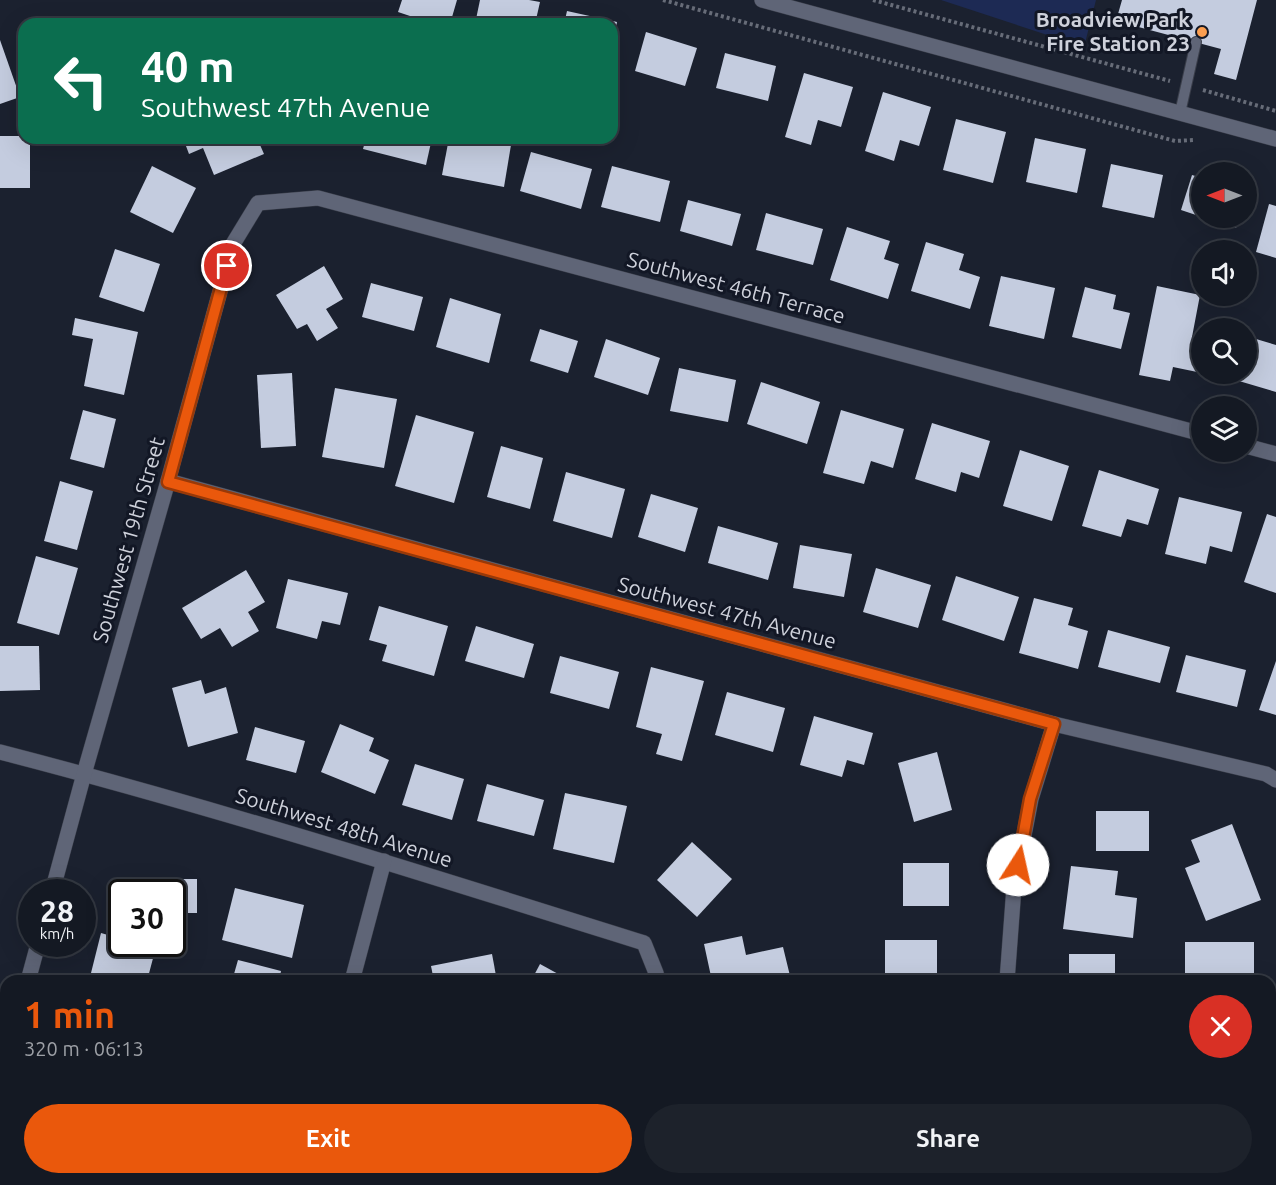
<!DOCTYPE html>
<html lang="en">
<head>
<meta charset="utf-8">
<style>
  body { margin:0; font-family:Ubuntu,sans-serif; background:#1d222b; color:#f1f3f6; height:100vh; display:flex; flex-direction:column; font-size:22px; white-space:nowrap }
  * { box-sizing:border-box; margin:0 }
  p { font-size:20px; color:#9da0a6 }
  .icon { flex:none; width:33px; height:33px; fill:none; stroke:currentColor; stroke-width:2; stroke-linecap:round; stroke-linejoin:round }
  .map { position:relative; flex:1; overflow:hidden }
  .details { position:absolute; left:0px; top:975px; width:1276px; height:210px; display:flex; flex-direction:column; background:#141923; border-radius:18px 18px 0 0; box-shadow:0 6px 24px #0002,0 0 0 2px #333841 }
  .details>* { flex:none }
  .hud { position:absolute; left:18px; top:18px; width:600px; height:126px; border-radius:18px; box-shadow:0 6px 24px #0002,0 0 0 2px #333841; background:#0b6e4f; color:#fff; overflow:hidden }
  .needle { width:39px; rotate:270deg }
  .controls { position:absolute; left:1191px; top:162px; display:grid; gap:12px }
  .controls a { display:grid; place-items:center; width:66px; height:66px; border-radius:50%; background:#141923; box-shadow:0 6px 24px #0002,0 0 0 2px #333841; font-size:30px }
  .speed { position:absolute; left:18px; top:879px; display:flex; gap:12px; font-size:30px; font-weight:700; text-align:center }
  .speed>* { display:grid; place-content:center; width:78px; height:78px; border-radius:50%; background:#141923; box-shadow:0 6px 24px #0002,0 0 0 2px #333841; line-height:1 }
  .speed small { font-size:15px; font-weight:400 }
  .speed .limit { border:3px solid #111; border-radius:9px; background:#fff; color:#111 }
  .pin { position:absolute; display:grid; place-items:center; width:51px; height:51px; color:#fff; margin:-26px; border:3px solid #fff; border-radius:50%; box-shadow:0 2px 6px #0007 }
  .me { position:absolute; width:66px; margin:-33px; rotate:10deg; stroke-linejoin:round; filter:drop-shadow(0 0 4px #0008) }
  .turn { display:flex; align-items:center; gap:21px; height:126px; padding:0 24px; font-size:27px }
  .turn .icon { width:78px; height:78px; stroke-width:2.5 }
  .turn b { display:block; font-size:42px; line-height:51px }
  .round { display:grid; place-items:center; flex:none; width:63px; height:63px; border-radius:32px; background:#1d222b }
  .headline { display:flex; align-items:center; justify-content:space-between; height:102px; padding:0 24px }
  h1 { font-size:36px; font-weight:600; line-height:45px; color:#ea580c }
  .action { display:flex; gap:12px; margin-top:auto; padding:12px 24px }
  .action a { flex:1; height:69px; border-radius:36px; background:#ea580c; color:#fff; font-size:24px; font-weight:600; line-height:69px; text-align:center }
  .action a+a { background:#1d222b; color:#f1f3f6 }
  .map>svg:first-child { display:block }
  .green { fill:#1d2a54 }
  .building { fill:#c4ccdf }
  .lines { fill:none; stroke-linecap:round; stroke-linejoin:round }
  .service-casing { stroke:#3a3e4a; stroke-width:12 }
  .minor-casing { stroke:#3a3e4a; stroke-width:16 }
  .path { stroke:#676c78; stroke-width:4; stroke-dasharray:3 3; stroke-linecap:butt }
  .service { stroke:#5f6577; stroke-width:10 }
  .minor { stroke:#5f6577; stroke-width:15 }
  .route-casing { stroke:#983908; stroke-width:15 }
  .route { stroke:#ea580c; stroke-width:10 }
  .poi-dot { fill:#fb9e50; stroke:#121725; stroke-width:2 }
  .labels { text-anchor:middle; stroke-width:6; stroke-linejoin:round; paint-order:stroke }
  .poi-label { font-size:21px; font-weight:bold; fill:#ced1db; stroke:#121725; text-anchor:end }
  .street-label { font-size:21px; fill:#ced1db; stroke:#121725 }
</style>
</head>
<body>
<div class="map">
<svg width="1276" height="1185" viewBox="0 0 1276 1185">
  <rect width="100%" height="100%" fill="#1b212f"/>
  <polygon class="green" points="941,0 1096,0 1084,47"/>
  <g class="building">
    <polygon points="402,0 457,0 450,24 434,24 398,12"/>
    <polygon points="480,0 529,0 540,2 535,24 475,24"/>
    <polygon points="1122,0 1257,0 1236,80 1214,74 1221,49 1116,21"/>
    <polygon points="567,11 617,22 613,42 612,24 564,24"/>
    <polygon points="646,32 697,48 685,86 635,71"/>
    <polygon points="0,40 20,97 0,104"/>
    <polygon points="725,53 776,66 768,101 716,88"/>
    <polygon points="804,73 853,87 841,127 818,120 811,145 785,137"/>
    <polygon points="883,92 931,107 919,146 900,140 894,161 865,151"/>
    <polygon points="956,119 1006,132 993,183 943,170"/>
    <polygon points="0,136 24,136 24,138 30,138 30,188 0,188"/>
    <polygon points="183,138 257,138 264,154 214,175 203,148 189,154"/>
    <polygon points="366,138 432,138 426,165 363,149"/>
    <polygon points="449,138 474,138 511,145 504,187 442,175"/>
    <polygon points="1035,138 1086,149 1077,193 1026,182"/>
    <polygon points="531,152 592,169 581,209 520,191"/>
    <polygon points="1111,164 1163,175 1154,218 1102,207"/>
    <polygon points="152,166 196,188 173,233 130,212"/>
    <polygon points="612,166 670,181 660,222 601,207"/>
    <polygon points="1192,175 1202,178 1202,217 1181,210"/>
    <polygon points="688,200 741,214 732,246 680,231"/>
    <polygon points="1269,204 1276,206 1276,258 1256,252"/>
    <polygon points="766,213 823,229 813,265 756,250"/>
    <polygon points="1205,218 1240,218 1236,228"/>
    <polygon points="847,227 890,241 884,259 899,264 888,299 830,280"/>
    <polygon points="926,242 964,254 959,270 980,277 970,309 911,291"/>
    <polygon points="115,249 160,264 144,312 99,297"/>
    <polygon points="324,266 343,299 326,309 338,328 317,341 307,324 297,329 276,295"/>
    <polygon points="1001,276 1055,288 1044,339 989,326"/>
    <polygon points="371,283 423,297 414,331 362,317"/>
    <polygon points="1157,286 1200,295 1192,337 1202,339 1202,373 1173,367 1170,381 1139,375"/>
    <polygon points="1085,287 1116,295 1113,309 1130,313 1121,349 1072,337"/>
    <polygon points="450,298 501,314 489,363 436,347"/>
    <polygon points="75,318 138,332 124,395 84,386 93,339 72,335"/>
    <polygon points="540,329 578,341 568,373 530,361"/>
    <polygon points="1246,336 1276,345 1276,392 1222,376 1223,374 1246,374"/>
    <polygon points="606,339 660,358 648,395 594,377"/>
    <polygon points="679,368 736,380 728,422 670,411"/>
    <polygon points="292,373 296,446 261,448 257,375"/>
    <polygon points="761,382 820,402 807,444 747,424"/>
    <polygon points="335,388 397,399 384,468 322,457"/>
    <polygon points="83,410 116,419 104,468 70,459"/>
    <polygon points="841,410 904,429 893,468 871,461 864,484 823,473"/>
    <polygon points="416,415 474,432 454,503 395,486"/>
    <polygon points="932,423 990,441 979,478 961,472 956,492 915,479"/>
    <polygon points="501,446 543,458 530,509 487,497"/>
    <polygon points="1020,450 1069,466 1052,521 1003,506"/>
    <polygon points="1099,470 1159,489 1148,525 1127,519 1121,537 1082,526"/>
    <polygon points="566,472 625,489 612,538 553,521"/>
    <polygon points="60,481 93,491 77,550 44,541"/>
    <polygon points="651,494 698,508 685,552 638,537"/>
    <polygon points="1179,497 1242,512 1232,552 1210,546 1206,564 1165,554"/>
    <polygon points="1267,514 1276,517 1276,593 1244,582"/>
    <polygon points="718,526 778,543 768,580 708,563"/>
    <polygon points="800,545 852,554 844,597 793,588"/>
    <polygon points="36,556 78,568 59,635 17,623"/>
    <polygon points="876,568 931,585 918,628 863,612"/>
    <polygon points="246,570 265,602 248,612 259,631 232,647 220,628 201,639 182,608"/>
    <polygon points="956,576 1019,597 1004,641 942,620"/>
    <polygon points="288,579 348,593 340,625 322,621 317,639 276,628"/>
    <polygon points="1034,598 1073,608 1068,625 1088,631 1078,669 1019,653"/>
    <polygon points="379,606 448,626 434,676 382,661 387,645 369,640"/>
    <polygon points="476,626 534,644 524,678 465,661"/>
    <polygon points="1108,630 1170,647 1160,683 1098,667"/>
    <polygon points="0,646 39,646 40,690 0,691"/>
    <polygon points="1186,655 1246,670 1237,707 1176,692"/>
    <polygon points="560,656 619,672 609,709 550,693"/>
    <polygon points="1276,661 1276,715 1259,710"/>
    <polygon points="651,667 704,681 682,761 656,754 662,734 636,727"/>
    <polygon points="201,680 205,694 226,687 238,733 188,747 172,688"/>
    <polygon points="727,692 785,708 773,752 715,735"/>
    <polygon points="814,716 873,733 864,765 847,760 842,777 800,765"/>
    <polygon points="340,724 374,738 369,751 389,760 375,794 321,772"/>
    <polygon points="255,727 305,741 296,773 246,760"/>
    <polygon points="937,752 952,810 914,822 898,763"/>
    <polygon points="415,764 464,779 452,820 402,805"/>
    <polygon points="487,784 544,800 534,836 477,821"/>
    <polygon points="565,793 627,806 614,863 553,849"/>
    <rect x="1096" y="811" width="53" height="40"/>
    <polygon points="1232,824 1261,900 1206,921 1185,868 1200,862 1191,840"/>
    <polygon points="692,842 732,879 697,917 657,880"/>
    <rect x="903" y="863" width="46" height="43"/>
    <polygon points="1071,866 1118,871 1115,895 1137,898 1133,938 1063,929"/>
    <polygon points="133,879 197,879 197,913 172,913 172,892 133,892"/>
    <polygon points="235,888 304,905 292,958 222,940"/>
    <polygon points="101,933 122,939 122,944 141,944 156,947 147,981 89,981"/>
    <polygon points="742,936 746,955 783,947 791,980 712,981 704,944"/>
    <rect x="885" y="940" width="52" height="41"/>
    <rect x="1185" y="942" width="69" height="39"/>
    <polygon points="492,954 497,981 434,981 431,966"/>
    <rect x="1069" y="954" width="46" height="27"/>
    <polygon points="238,960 281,971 279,981 232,981"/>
    <polygon points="540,964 571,981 531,981"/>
    <polygon points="210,1179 228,1179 227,1184"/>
    <polygon points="480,1179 554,1179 552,1185 478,1185"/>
    <polygon points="680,1179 690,1179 712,1185 679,1185"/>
    <polygon points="930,1179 966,1179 968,1185 932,1185"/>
    <polygon points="1096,1179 1117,1179 1098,1185"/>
    <polygon points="1229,1179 1245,1179 1241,1185 1238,1185"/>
  </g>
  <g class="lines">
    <g class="service-casing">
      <polyline id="service" points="1180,113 1196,42"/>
    </g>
    <g class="minor-casing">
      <g id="minor">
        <polyline points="762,0 1276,139"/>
        <polyline points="1246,446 1276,454"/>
        <polyline points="168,481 1054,724 1266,774 1276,780"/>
        <path d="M0 752C217 808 431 876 644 943L656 973 658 981"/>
        <polyline points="52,892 84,774 168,481 233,244 258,203 318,198 1202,434"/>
        <polyline points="28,981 38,944"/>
        <polyline points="352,981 384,861"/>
        <polyline points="1007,981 1014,887 1031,799 1054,724"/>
        <polyline points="0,1086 6,1064"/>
        <polyline points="1036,1179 1037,1185"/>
        <polyline points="298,1185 300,1179"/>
        <polyline points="620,1185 621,1179"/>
      </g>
    </g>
    <g class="path">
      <polyline points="663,0 1175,141 1194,140"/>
      <polyline points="873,0 1170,81"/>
      <polyline points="1203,90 1276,111"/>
    </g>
    <use href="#service" class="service"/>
    <use href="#minor" class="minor"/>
  </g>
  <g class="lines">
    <g class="route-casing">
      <polyline id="route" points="227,266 168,482 1054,724 1030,799 1018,865"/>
    </g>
    <use href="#route" class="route"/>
  </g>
  <circle class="poi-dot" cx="1202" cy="32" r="6"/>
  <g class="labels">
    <g class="poi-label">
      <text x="1190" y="27">Broadview Park<tspan x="1190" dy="24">Fire Station 23</tspan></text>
    </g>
    <g class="street-label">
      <text transform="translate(736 288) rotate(15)" y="7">Southwest 46th Terrace</text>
      <text transform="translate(129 540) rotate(-74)" y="7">Southwest 19th Street</text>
      <text transform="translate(727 613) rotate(15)" y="7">Southwest 47th Avenue</text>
      <text transform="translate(344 828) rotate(17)" y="7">Southwest 48th Avenue</text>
    </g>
  </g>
</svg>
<div class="controls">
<a><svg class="needle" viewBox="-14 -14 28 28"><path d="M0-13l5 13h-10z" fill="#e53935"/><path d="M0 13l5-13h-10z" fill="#9da0a6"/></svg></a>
<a><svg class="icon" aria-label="sound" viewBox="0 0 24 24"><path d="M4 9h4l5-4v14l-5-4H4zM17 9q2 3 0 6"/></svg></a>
<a><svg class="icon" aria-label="search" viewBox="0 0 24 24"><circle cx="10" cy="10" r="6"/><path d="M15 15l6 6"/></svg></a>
<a><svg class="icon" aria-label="layers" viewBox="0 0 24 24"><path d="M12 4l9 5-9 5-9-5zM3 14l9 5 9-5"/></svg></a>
</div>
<div class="speed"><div>28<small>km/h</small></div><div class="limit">30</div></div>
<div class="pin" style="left:227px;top:266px;background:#d93025"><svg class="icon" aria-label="arrive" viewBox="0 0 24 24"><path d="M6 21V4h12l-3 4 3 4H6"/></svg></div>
<svg class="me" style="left:1018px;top:865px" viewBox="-20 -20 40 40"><circle r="19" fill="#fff"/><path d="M0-13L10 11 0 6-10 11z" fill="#ea580c"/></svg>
<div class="hud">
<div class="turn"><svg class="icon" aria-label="left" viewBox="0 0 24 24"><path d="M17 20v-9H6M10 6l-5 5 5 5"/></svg><div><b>40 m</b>Southwest 47th Avenue</div></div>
</div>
<section class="details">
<div class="headline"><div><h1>1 min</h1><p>320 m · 06:13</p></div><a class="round" style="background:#d93025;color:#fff"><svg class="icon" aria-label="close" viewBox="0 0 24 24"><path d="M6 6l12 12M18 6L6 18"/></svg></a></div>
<div class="action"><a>Exit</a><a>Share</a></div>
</section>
</div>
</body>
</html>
